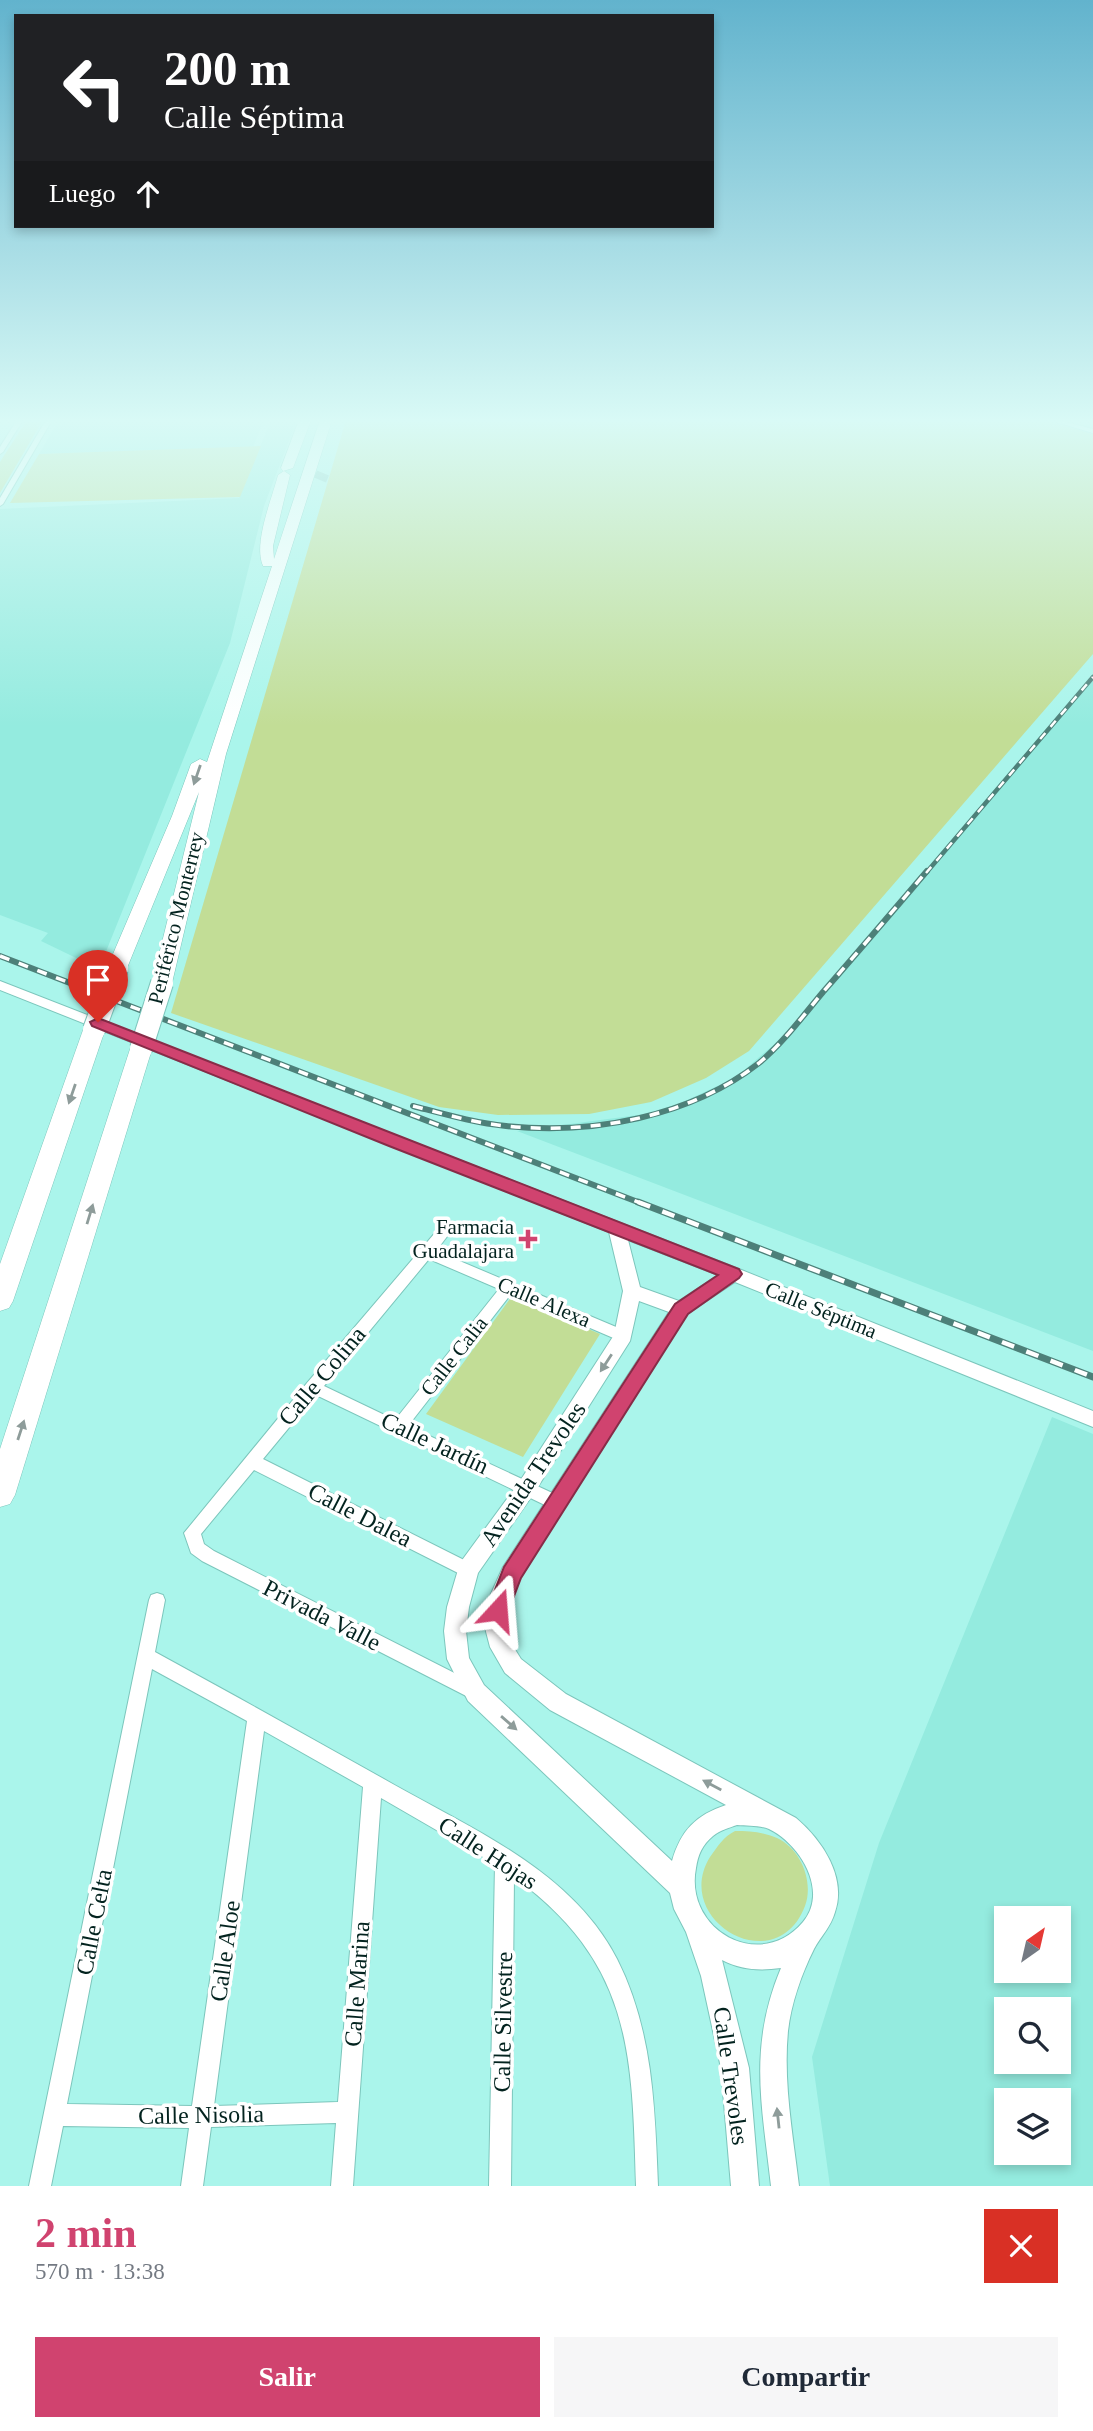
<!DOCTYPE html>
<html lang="es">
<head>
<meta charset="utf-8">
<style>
  body { margin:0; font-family:"Times New Roman",serif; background:#f6f6f7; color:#1f2937; height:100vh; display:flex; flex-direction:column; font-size:26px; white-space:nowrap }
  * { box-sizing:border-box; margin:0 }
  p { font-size:23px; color:#747a83 }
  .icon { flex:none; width:38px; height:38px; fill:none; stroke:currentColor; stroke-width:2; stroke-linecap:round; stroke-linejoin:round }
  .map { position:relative; height:2186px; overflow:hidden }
  .details { display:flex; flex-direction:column; background:#fff; flex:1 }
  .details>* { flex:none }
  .banner { position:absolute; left:14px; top:14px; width:700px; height:214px; border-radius:0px; box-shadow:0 4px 10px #0003; background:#202124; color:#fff; overflow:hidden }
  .needle { width:46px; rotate:34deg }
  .tools { position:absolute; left:994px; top:1906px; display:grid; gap:14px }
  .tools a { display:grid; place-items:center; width:77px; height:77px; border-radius:0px; background:#fff; box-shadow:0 4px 10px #0003; font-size:35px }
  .pin { position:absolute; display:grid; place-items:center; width:60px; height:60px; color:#fff; margin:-72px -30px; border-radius:50% 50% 50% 0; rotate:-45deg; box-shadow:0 0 7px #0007 }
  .pin .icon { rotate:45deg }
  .me { position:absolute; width:77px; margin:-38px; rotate:19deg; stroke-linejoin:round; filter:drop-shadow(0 0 5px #0008) }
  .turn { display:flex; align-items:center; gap:24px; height:147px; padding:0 35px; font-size:32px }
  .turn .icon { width:91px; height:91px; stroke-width:2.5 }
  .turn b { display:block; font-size:49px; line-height:60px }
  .then { display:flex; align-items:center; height:66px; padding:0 35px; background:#0003; gap:14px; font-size:26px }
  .round { display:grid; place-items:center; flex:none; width:74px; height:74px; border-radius:0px; background:#f6f6f7 }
  .head { display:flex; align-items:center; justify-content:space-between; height:119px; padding:0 35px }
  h1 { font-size:42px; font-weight:800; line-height:52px; color:#d0436f }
  .action { display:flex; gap:14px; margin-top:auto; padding:14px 35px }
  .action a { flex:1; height:80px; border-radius:0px; background:#d0436f; color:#fff; font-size:28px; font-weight:800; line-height:80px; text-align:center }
  .action a+a { background:#f6f6f7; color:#1f2937 }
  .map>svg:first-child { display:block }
  .built { fill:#94ebdf; fill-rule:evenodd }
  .green { fill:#c2dd96 }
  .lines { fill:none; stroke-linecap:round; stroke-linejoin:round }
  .motorway-tunnel { stroke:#89cbc2; stroke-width:13; stroke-dasharray:13 6; stroke-linecap:butt }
  .minor-casing { stroke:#7cc6bc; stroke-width:2 }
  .tertiary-casing { stroke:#7cc6bc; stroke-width:2 }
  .motorway-casing { stroke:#7cc6bc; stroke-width:1 }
  .minor { fill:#fff; fill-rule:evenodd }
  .tertiary { fill:#fff; fill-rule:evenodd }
  .motorway { fill:#fff; fill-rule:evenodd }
  .rail-far2-casing { stroke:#4d8079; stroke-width:4.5 }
  .rail-far1-casing { stroke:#4d8079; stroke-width:6 }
  .rail-casing { stroke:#4d8079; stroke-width:7 }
  .rail-far2 { stroke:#fff; stroke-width:2.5; stroke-dasharray:8; stroke-linecap:butt }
  .rail-far1 { stroke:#fff; stroke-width:3.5; stroke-dasharray:10; stroke-linecap:butt }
  .rail { stroke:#fff; stroke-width:4.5; stroke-dasharray:13; stroke-linecap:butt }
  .motorway-bridge-casing { stroke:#7cc6bc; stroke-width:24; stroke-linecap:butt }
  .motorway-bridge { stroke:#fff; stroke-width:22 }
  .oneway { fill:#8e9c9a }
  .route { fill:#d0436f; stroke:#872c48; stroke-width:2 }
  .poi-dot { fill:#d0436f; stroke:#fff; stroke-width:2.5 }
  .labels { text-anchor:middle; stroke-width:7; stroke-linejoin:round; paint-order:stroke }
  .street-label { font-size:21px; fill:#03231f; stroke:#fff }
  .poi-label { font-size:21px; fill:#03231f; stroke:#fff; text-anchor:end }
  .near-street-label { font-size:24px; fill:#03231f; stroke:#fff }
</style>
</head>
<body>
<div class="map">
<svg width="1093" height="2186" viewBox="0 0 1093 2186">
  <rect width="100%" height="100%" fill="#aaf5eb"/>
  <g class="built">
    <polygon points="59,420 264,420 253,447 39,454"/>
    <polygon points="271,420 297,420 264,506 230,643 99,969 41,941 48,933 0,915 0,509 239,498"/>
    <polygon points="1093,678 1093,1351 517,1131 661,1112 735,1078 792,1029"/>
    <path d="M1052 1417 1093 1434V2186H830L812 2057 879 1843ZM1006 1918H1059V1970H1006ZM1059 2009V2062H1006V2009ZM1059 2100V2152H1006V2100Z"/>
  </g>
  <g class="green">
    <polygon points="27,420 43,420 0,493 0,462"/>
    <polygon points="346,420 1044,420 1093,434 1093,654 749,1051 706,1078 651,1102 589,1114 498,1115 439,1107 171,1013"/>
    <polygon points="261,446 240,497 10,503 39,454"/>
    <polygon points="512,1296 600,1334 523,1457 426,1414"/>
    <path d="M735 1831C750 1831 763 1832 777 1838 801 1849 814 1882 805 1906 776 1982 671 1920 710 1857 718 1846 723 1837 735 1831Z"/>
  </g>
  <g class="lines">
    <polyline class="motorway-tunnel" points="320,480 323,473"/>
    <g class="minor-casing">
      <g id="minor">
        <polygon points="17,420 23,420 3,452 0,454 0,447"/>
        <polygon points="46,420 52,420 3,504 0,506 0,498"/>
        <polygon points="1049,420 1058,420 1093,429 1093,433"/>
        <path d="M445 1225 450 1227 452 1230 436 1251 628 1332 630 1336 628 1340 623 1341 618 1340 511 1294 408 1426 561 1497 563 1502 561 1507 555 1509 549 1507 316 1395 263 1459 474 1565 476 1570 474 1575 468 1577 462 1575 254 1470 201 1534 204 1544 214 1551 480 1686 483 1692 480 1698 474 1700 202 1561 191 1553 184 1533 307 1383 440 1227ZM429 1259 499 1289 395 1420 324 1386Z"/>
        <path d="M157 1593 163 1595 165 1600 155 1652C234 1695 313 1739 391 1783 472 1829 572 1871 617 1959 653 2030 655 2108 658 2186H636C632 2052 632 1963 514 1877L511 2186H489L495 1864 381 1798 353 2186H331L336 2123 211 2127 203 2186H181L189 2128 63 2126 51 2186H29L149 1600 151 1595ZM152 1669 247 1721 192 2106 67 2104ZM264 1731 363 1787 338 2102 214 2106Z"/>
      </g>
    </g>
    <g class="tertiary-casing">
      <path id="tertiary" d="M0 981 739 1269 1093 1411V1427L735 1282 687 1314 519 1580 512 1596 506 1624 511 1643 521 1659 566 1694 796 1818C822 1840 847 1877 835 1912 831 1927 821 1936 814 1949 802 1973 791 2004 788 2031 783 2082 793 2135 799 2186H771C762 2105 748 2047 781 1968 759 1971 742 1970 722 1960L749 2068 759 2186H731L721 2068 701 1976 686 1932 674 1909 670 1893 468 1701 447 1659 444 1631 447 1607 460 1563 520 1481 614 1335 623 1291 609 1232 0 990ZM628 1240 718 1275 679 1301 640 1287ZM639 1301 669 1312 503 1567 490 1596 484 1624 490 1647 505 1673 550 1710 726 1805C696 1815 681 1830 672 1861L484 1685 469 1658 466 1631 469 1607 478 1573 534 1493 630 1341ZM737 1825C747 1826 759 1825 769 1829 800 1844 829 1891 803 1922 760 1973 684 1930 696 1868 698 1855 702 1845 713 1836 720 1830 729 1828 737 1825Z"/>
    </g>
    <g class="motorway-casing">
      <g id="motorway">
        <polygon points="299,420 311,420 293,468 283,471 281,468"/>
        <path d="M320 420H332L226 754 172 983 169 987H155L152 983 199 792 127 968 124 972H110L107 968 172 816 191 764 200 759 207 762 272 566H263C253 543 272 499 278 475L284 471 290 475 273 546 274 559Z"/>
        <polygon points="94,1023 102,1025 105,1030 13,1301 9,1308 0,1311 0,1264 83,1030 86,1025"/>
        <polygon points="141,1042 149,1044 152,1049 15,1495 10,1504 0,1507 0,1449 130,1049 133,1044"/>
      </g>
    </g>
    <use href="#minor" class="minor"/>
    <use href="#tertiary" class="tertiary"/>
    <use href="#motorway" class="motorway"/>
    <g class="rail-far2-casing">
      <polyline id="rail-far2" points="926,873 1093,677"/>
    </g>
    <g class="rail-far1-casing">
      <g id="rail-far1">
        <polyline points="0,956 643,1204"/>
        <path d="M413 1106C444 1114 475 1123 506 1126 592 1135 690 1117 759 1063 783 1043 803 1016 823 992 858 952 892 912 927 871"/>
      </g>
    </g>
    <g class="rail-casing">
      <polyline id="rail" points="638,1202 1093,1377"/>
    </g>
    <use href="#rail-far2" class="rail-far2"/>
    <use href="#rail-far1" class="rail-far1"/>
    <use href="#rail" class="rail"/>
    <g class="motorway-bridge-casing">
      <g id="motorway-bridge">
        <polyline points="94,1030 117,968"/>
        <polyline points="141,1049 162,983"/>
      </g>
    </g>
    <use href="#motorway-bridge" class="motorway-bridge"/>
  </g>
  <defs><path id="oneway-solid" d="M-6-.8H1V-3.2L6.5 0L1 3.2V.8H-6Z" transform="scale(1.75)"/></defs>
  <g class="oneway">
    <use href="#oneway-solid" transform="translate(197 775) rotate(109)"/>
    <use href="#oneway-solid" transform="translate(72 1094) rotate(109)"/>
    <use href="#oneway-solid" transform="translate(90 1214) rotate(-73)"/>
    <use href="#oneway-solid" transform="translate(606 1363) rotate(123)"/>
    <use href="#oneway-solid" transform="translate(21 1430) rotate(-72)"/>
    <use href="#oneway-solid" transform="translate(509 1723) rotate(41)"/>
    <use href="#oneway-solid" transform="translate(712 1785) rotate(-152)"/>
    <use href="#oneway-solid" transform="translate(778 2118) rotate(-96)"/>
  </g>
  <linearGradient id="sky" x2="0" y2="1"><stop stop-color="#62b3cd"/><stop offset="0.58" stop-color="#d9faf6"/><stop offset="1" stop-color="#d9faf6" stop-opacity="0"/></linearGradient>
  <rect width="1093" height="726" fill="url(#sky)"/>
  <polygon class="route" points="98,1018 739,1269 742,1274 739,1278 688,1314 521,1578 506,1617 498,1620 490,1617 487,1610 504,1567 675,1304 718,1275 389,1146 92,1026 90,1022"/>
  <path class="poi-dot" d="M524.5 1228.5h7v7h7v7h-7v7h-7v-7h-7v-7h7z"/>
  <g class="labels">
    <g class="street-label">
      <text transform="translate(176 918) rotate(-76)" y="7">Periférico Monterrey</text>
      <text transform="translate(544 1302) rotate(23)" y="7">Calle Alexa</text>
      <text transform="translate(821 1310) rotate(22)" y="7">Calle Séptima</text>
      <text transform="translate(454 1356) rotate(-52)" y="7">Calle Calia</text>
    </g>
    <g class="poi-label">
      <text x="514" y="1234">Farmacia<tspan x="514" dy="24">Guadalajara</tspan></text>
    </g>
    <g class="near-street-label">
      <text transform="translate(322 1376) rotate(-50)" y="8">Calle Colina</text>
      <text transform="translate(435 1443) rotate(25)" y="8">Calle Jardín</text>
      <text transform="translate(533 1474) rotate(-56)" y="8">Avenida Trevoles</text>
      <text transform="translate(360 1515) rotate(27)" y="8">Calle Dalea</text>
      <text transform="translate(322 1615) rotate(27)" y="8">Privada Valle</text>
      <text transform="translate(488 1853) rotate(33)" y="8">Calle Hojas</text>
      <text transform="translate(94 1922) rotate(-79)" y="8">Calle Celta</text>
      <text transform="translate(225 1951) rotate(-82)" y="8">Calle Aloe</text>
      <text transform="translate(357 1984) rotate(-86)" y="8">Calle Marina</text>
      <text transform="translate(503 2022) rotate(-89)" y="8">Calle Silvestre</text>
      <text transform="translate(731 2076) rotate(82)" y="8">Calle Trevoles</text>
      <text transform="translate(201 2115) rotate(-1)" y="8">Calle Nisolia</text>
    </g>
  </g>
</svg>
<div class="tools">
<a><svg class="needle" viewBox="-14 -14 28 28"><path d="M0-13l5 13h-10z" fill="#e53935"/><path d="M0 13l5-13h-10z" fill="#747a83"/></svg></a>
<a><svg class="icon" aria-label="search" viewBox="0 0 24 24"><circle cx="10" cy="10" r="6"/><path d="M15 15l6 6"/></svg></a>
<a><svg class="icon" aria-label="layers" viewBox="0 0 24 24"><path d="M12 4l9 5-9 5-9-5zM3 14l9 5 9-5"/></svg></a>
</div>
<div class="pin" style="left:98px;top:1022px;background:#d93025"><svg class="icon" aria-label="arrive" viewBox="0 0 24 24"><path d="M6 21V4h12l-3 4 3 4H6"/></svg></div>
<svg class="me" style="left:498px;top:1610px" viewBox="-20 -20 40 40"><path d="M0-17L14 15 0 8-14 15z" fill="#d0436f" stroke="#fff" stroke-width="4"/></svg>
<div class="banner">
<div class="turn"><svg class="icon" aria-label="left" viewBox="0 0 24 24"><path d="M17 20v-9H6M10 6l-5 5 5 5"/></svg><div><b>200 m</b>Calle Séptima</div></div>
<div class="then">Luego<svg class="icon" aria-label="ahead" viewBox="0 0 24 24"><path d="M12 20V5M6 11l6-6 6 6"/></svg></div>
</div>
</div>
<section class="details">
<div class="head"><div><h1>2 min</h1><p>570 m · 13:38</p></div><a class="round" style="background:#d93025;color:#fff"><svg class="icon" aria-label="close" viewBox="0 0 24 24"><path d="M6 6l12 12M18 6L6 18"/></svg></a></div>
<div class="action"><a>Salir</a><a>Compartir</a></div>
</section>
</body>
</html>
